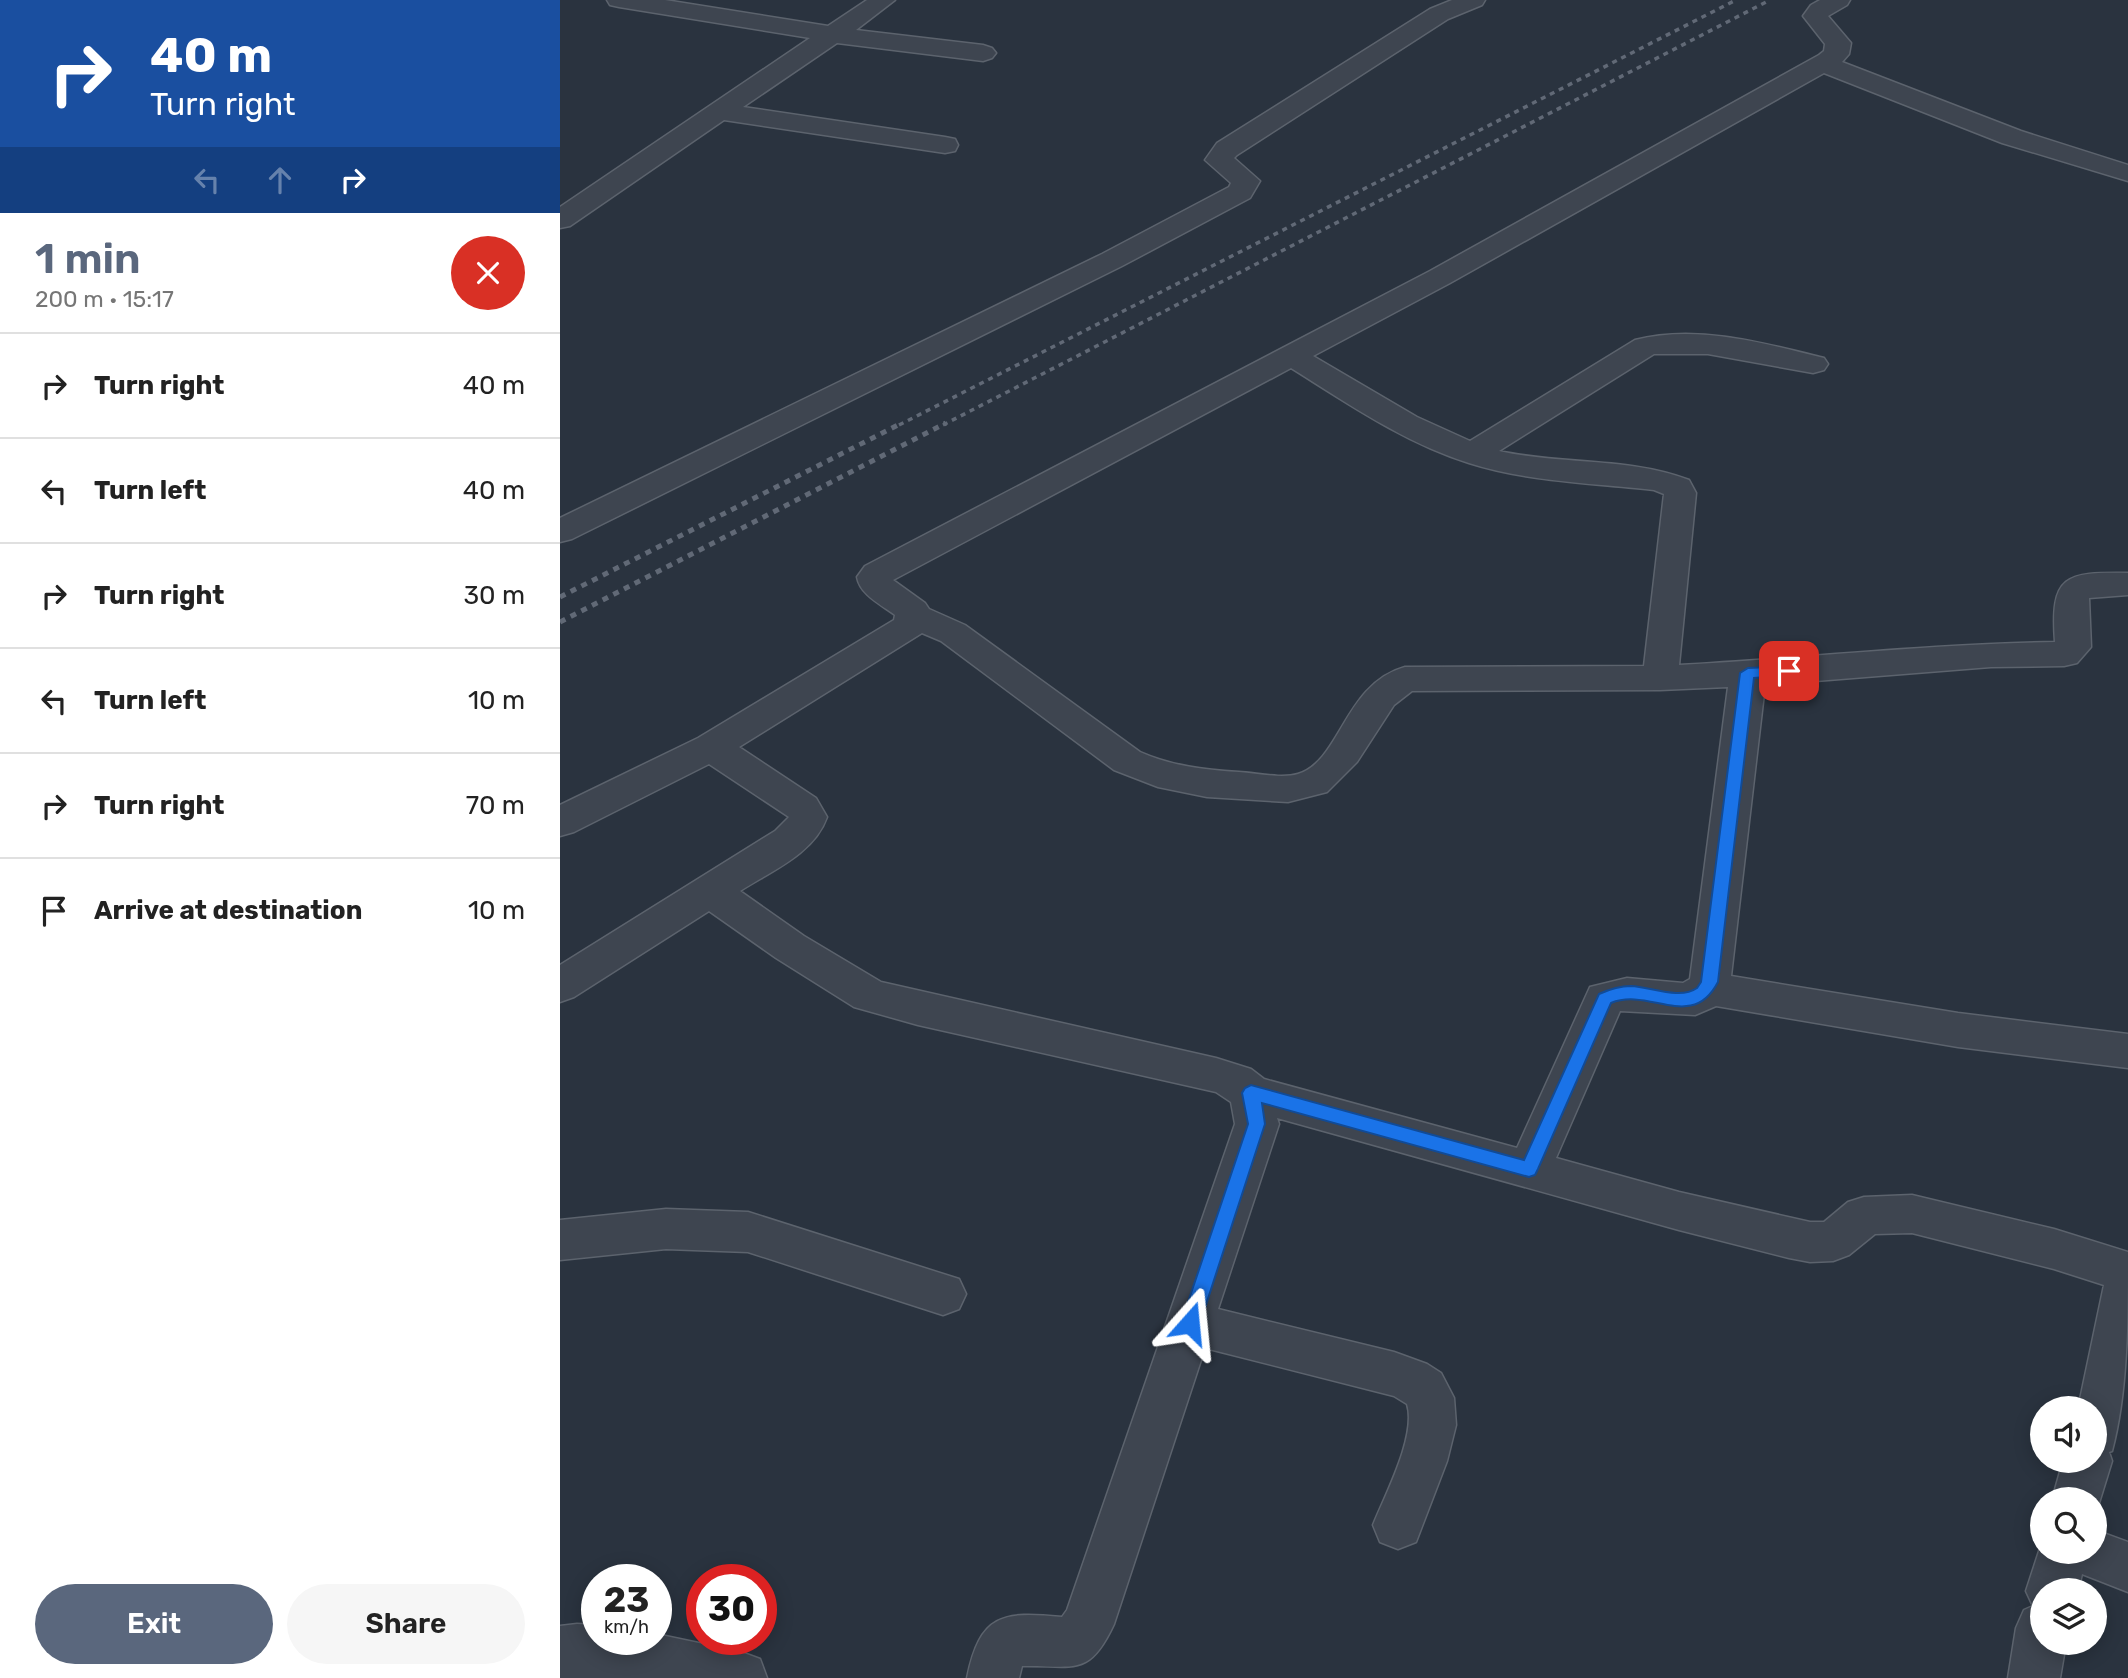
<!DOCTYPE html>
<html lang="en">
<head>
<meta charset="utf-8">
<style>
  body { margin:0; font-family:Rubik,sans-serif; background:#f6f6f6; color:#222; height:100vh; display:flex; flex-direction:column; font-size:26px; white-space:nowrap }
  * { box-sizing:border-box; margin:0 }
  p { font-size:23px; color:#767676 }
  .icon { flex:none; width:38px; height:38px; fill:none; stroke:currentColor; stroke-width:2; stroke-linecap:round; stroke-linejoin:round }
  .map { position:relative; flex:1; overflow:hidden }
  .side { display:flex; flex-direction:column; background:#fff; width:560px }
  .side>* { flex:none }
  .banner { background:#1a4fa0; color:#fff; overflow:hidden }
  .controls { position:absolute; left:1470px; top:1396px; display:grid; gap:14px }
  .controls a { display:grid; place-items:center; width:77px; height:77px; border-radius:50%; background:#fff; box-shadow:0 4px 18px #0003; font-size:35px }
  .speed { position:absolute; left:21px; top:1564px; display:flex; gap:14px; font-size:35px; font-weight:700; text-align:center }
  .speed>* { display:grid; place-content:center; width:91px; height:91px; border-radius:50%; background:#fff; box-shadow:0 4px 18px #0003; line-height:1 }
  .speed small { font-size:18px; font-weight:400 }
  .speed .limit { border:10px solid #d22; background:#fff; color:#111 }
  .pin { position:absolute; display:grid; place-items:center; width:60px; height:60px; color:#fff; margin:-30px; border-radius:14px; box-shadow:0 4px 10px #0006 }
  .me { position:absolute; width:77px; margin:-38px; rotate:18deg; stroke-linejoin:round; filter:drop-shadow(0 0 5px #0008) }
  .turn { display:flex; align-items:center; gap:24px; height:147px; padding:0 35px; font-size:32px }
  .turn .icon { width:91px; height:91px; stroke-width:2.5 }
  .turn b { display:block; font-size:49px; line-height:60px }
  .lanes { display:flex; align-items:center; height:66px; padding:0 35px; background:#0003; justify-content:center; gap:35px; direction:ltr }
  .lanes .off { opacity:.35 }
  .round { display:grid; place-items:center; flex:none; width:74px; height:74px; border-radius:37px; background:#f6f6f6 }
  .headline { display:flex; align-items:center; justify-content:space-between; height:119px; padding:0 35px }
  h1 { font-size:42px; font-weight:600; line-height:52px; color:#5a677d }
  .button { display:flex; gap:14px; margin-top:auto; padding:14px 35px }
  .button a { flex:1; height:80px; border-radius:42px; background:#5a677d; color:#fff; font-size:28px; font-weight:600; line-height:80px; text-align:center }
  .button a+a { background:#f6f6f6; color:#222 }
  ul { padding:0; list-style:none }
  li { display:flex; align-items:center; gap:21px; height:105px; padding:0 35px; border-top:2px solid #e0e0e0 }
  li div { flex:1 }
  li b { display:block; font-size:26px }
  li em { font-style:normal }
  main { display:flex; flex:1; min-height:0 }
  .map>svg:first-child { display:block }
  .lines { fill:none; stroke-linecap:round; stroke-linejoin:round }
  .street-casing { stroke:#5c636d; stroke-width:3 }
  .street { fill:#3e4550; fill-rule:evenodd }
  .rail-far1 { stroke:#616976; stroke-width:3.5; stroke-dasharray:5 5; stroke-linecap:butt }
  .rail { stroke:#616976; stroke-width:5; stroke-dasharray:6 6; stroke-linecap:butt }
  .route { fill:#1a73e8; stroke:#114b97; stroke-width:2 }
</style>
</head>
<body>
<main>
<section class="side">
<div class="banner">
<div class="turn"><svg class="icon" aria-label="right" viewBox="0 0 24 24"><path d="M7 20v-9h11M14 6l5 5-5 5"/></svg><div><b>40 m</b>Turn right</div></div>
<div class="lanes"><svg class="icon off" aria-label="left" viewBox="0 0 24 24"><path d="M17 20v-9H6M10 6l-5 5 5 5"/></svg><svg class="icon off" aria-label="ahead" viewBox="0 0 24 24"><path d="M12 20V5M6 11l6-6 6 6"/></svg><svg class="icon" aria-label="right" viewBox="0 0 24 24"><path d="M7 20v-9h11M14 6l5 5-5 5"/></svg></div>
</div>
<div class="headline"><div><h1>1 min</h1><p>200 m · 15:17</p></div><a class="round" style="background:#d93025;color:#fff"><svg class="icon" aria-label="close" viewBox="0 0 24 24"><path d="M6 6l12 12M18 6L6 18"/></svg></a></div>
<ul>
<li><svg class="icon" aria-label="right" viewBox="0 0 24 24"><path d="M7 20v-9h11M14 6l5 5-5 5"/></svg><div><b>Turn right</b></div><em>40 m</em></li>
<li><svg class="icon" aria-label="left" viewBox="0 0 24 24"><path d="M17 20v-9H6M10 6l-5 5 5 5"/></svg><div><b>Turn left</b></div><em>40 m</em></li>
<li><svg class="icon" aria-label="right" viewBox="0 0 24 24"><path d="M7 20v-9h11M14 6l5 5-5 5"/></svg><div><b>Turn right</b></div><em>30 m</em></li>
<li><svg class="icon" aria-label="left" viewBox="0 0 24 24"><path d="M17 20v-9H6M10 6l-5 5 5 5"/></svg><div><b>Turn left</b></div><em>10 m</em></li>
<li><svg class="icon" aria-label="right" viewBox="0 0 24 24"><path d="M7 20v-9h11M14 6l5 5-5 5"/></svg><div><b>Turn right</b></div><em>70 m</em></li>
<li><svg class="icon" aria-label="arrive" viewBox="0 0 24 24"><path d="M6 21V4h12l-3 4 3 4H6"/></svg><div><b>Arrive at destination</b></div><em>10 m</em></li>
</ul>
<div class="button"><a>Exit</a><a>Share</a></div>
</section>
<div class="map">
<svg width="1568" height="1678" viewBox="0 0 1568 1678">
  <rect width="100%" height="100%" fill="#2a333f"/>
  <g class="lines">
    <g class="street-casing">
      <g id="street">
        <polygon points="47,0 105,0 268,26 307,0 335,0 296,30 423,45 432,48 436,53 432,58 423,61 277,43 183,107 385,137 395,139 398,145 395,151 385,153 164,120 10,226 0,228 0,207 250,38 59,7 50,5"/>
        <polygon points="892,0 925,0 922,5 888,19 677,155 674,158 700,181 690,198 562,266 12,539 0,542 0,518 542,254 669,187 671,183 645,160 657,143 870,9"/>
        <path d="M1260 0H1290L1287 5 1268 16 1291 43 1289 54 1282 62 1461 131 1568 165V181L1442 143 1264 73 890 283 753 356 857 417 910 441 1075 340C1136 324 1204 343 1264 358L1268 364 1264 370 1253 373 1148 354H1094L939 451C1001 465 1069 457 1129 480L1136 493 1119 665C1244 658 1370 644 1495 642 1490 575 1505 572 1568 573V595L1529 598 1531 647 1517 663 1504 666 1431 667 1205 685 1171 976 1398 1013 1568 1034V1068L1398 1047 1156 1006 1135 1015 1060 1011 996 1158 1119 1192 1250 1222H1264L1288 1202 1304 1197 1352 1195 1494 1229 1568 1252C1568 1316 1568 1392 1552 1451L1549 1452 1552 1461 1535 1516V1500H1492L1503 1461H1535V1409H1518L1544 1285 1494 1269 1352 1233 1315 1234 1289 1255 1273 1261 1250 1262 1229 1258 1119 1230 717 1118 719 1124 658 1309 834 1352 867 1364 881 1373 894 1398 896 1425 887 1461 856 1542 838 1549 820 1542 813 1525C825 1495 857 1435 847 1404L834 1396 645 1348 554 1624C529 1678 514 1665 462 1666L459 1678H407C420 1614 442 1611 502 1617L507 1610 675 1124 671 1102 656 1092 358 1025 294 1007 216 958 149 911 14 997 0 1002V965L215 831 229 817 149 764 14 832 0 836V805L138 738 334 620 335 615C322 605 300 595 297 577L305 566 870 271 1259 55 1264 51 1265 44 1243 16 1251 5ZM731 368C787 403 845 443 909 463 969 482 1032 483 1094 490L1104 494 1084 666 845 667C784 684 781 761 738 774 721 779 697 773 679 772 645 770 612 766 580 752L405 625 369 609 365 603 333 580ZM362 633 381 641 554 770 598 787 647 797 728 802 767 792 797 762 834 705 852 691 1100 690 1168 687 1130 979 1123 983 1067 978 1030 987 957 1148 704 1079 691 1069 656 1058 321 982 244 936 180 891C211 871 254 854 267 817L256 798 179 747Z"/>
        <polygon points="106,1209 188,1212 399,1279 406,1294 399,1309 383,1315 188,1252 106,1249 0,1260 0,1220"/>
        <polygon points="1535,1530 1568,1542 1568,1592 1522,1574 1518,1591 1482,1591 1482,1643 1506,1643 1500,1678 1448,1678 1456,1628 1464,1610 1473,1606 1466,1591 1482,1542 1482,1552 1535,1552"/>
        <polygon points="17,1624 37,1625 37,1640 96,1640 96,1634 181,1652 200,1659 207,1678 0,1678 0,1626"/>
      </g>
    </g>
    <use href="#street" class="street"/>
    <g class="rail-far1">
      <polyline points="339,425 1176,0"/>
      <polyline points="383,425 1210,0"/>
    </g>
    <g class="rail">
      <polyline points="0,597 342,423"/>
      <polyline points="0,622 386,423"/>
    </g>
  </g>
  <path class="route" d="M1229 666 1234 668 1236 671 1234 675 1194 678 1158 982C1132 1032 1090 987 1051 1003L978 1169 975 1175 969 1177 702 1103 705 1124 640 1323 637 1329 630 1332 624 1329 621 1323 688 1124 682 1093 685 1088 691 1085 964 1160 1039 994C1050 989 1059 986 1071 986 1091 987 1120 1000 1137 988L1141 982 1180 673 1188 668Z"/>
</svg>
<div class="controls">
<a><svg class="icon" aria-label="sound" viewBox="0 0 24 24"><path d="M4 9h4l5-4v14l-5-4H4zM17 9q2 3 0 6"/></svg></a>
<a><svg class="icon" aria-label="search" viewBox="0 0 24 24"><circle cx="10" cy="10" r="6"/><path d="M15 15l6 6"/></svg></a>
<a><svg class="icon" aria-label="layers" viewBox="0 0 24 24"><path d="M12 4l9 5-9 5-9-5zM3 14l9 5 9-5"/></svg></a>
</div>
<div class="speed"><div>23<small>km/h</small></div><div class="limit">30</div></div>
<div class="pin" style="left:1229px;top:671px;background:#d93025"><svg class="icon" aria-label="arrive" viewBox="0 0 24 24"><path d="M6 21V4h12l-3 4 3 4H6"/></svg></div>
<svg class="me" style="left:630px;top:1323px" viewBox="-20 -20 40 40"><path d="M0-17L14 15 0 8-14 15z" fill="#1a73e8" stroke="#fff" stroke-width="4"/></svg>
</div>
</main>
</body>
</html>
